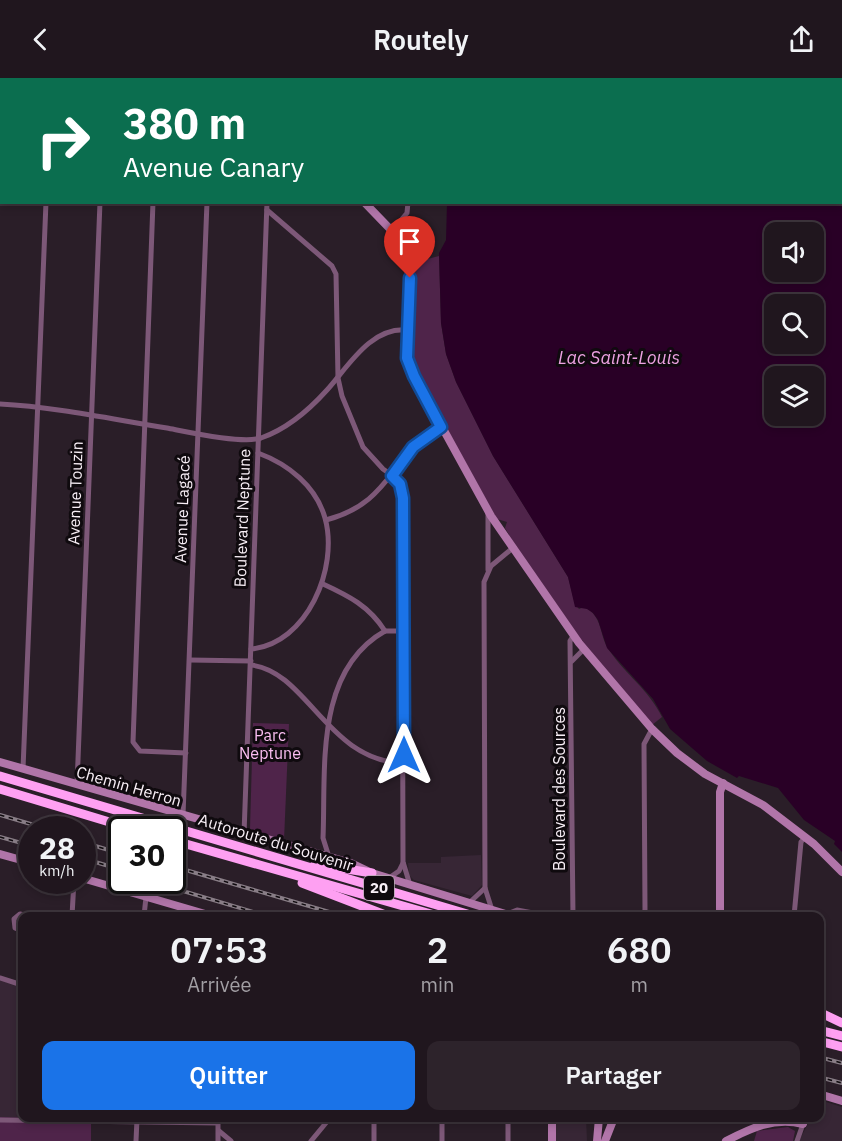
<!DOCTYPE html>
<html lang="fr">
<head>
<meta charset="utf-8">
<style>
  body { margin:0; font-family:"IBM Plex Sans",sans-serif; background:#2d232b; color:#f1f3f6; height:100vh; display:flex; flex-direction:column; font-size:22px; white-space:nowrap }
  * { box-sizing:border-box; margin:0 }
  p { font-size:20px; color:#a29fa4 }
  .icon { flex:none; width:33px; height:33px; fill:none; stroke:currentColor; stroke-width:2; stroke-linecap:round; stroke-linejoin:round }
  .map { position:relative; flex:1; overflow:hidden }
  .side { position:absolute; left:18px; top:834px; width:806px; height:210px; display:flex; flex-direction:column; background:#20161e; border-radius:12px; box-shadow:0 3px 9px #0003,0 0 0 2px #3d353c }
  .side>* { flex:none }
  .guide { position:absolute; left:0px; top:0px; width:843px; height:126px; box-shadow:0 3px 9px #0003,0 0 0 2px #3d353c; background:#0b6e4f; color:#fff; overflow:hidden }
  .fabs { position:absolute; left:764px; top:144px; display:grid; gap:12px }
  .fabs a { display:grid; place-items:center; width:60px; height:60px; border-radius:12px; background:#20161e; box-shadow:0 3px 9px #0003,0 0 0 2px #3d353c; font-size:30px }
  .speed { position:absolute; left:18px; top:738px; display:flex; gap:12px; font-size:30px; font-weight:700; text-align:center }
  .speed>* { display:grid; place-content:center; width:78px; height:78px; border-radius:50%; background:#20161e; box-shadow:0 3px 9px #0003,0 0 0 2px #3d353c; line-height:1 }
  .speed small { font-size:15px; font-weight:400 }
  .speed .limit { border:3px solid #111; border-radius:9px; background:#fff; color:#111 }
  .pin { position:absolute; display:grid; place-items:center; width:51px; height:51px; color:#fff; margin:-62px -26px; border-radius:50% 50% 50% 0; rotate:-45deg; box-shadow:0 0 6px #0007 }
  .pin .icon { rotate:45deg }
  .me { position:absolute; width:66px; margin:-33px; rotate:0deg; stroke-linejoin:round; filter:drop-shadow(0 0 4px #0008) }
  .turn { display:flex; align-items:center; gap:21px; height:126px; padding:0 24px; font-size:27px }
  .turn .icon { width:78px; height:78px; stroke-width:2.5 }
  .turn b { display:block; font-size:42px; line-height:51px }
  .eta { display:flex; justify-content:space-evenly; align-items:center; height:102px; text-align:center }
  .eta b { font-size:36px; font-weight:600; line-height:42px }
  .primary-button { display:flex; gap:12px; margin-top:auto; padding:12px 24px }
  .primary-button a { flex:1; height:69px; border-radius:12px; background:#1a73e8; color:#fff; font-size:24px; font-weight:600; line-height:69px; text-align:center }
  .primary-button a+a { background:#2d232b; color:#f1f3f6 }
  header { display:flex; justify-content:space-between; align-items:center; height:78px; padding:0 24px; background:#20161e; font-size:27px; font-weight:600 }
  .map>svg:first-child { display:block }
  .built { fill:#372635 }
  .green { fill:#4f244a }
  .water { fill:#290026; fill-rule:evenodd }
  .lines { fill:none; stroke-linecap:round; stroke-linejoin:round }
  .street { stroke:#7d5878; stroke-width:5 }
  .secondary { stroke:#b175a9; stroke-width:8 }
  .highway { stroke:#fea0f2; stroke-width:9 }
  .rail-casing { stroke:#887d86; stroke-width:4 }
  .rail { stroke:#0f0a0e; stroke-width:1.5; stroke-dasharray:4.5; stroke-linecap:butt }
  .route-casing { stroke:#114b97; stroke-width:15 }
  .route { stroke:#1a73e8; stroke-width:10 }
  .labels { text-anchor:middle; stroke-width:6; stroke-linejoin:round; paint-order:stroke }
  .shield { fill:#0f0a0e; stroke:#b2aab0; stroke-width:1.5 }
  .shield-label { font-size:15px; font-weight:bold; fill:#f8eff6 }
  .street-label { font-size:16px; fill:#f8eff6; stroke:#0f0a0e }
  .park-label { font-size:16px; fill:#fbbef2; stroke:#0f0a0e }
  .water-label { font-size:18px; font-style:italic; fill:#eda2e2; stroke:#0f0a0e }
</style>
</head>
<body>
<header><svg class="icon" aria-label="back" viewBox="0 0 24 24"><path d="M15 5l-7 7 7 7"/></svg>Routely<svg class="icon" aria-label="share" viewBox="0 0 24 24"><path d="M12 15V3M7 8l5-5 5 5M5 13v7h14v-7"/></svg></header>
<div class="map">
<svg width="842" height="1063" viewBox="0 0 842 1063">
  <rect width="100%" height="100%" fill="#2a1e28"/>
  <g class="built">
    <polygon points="481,777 482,807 472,818 414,802 409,797 408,785 441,785 441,779"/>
    <polygon points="0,900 22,907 22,1040 64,1041 0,1039"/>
    <polygon points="826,1024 842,1029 842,1063 799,1063 811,1040 819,1040 819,1025"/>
    <polygon points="556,1040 586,1040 587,1063 556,1063"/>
  </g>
  <g class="green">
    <path d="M439 178 441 245 446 276 456 304 493 378 568 499 575 526 579 531 584 529C603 537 599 558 609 572 626 597 649 612 662 639L652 647 584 566 513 463 505 450 507 444 497 441 416 295 410 267 414 200 412 185Z"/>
    <polygon points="253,645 289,646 284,762 250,751"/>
    <polygon points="0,1039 91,1042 91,1063 0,1063"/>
    <polygon points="788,1049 795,1053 793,1063 754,1063 757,1053"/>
  </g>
  <g class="water">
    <polygon points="101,0 351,0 102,2"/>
    <path d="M466 0H842V774L834 766 835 763 804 742 778 710 739 698 737 700 707 683 670 651 653 621 607 570 598 542 593 535 587 531 575 529 568 499 493 378 456 304 446 276 441 245 439 175 446 162 447 125 842 124V2ZM813 154V194H774V154ZM813 226V266H774V226ZM813 298V338H774V298Z"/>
  </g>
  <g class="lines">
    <g class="street">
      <polyline points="0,61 2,62"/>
      <polyline points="153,124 133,664 140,673 186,675"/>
      <polyline points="267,132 332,188 336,196 338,300 342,318 363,369 383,391 397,401 402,411 403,784 410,807"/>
      <polyline points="392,153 407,135 408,124"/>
      <path d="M0 326C56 329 111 341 167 350 188 354 242 366 261 360 287 351 309 332 327 312 348 289 370 249 407 252"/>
      <polyline points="488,434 488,492"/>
      <path d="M326 442C392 425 389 378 441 349"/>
      <path d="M323 506C349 518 369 528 385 553"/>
      <polyline points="385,553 403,553"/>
      <path d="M251 571C307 566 339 490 325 440 316 408 288 386 258 375"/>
      <polyline points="190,582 251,583"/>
      <polyline points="572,583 584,571"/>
      <path d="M251 587C307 593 328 684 404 685"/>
      <polyline points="23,691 46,124"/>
      <polyline points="77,707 100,124"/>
      <polyline points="183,737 207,124"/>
      <polyline points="244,756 267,124"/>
      <path d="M329 779 323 760C326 691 314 593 385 553"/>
      <polyline points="389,800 399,793 403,785"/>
      <polyline points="469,825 485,810"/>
      <polyline points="492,832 485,810 484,504 491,488 514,469"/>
      <polyline points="507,836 517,832 549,838"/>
      <polyline points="72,838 74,802"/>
      <polyline points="144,838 146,819"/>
      <polyline points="573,838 570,563 574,557"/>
      <polyline points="642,838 645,832 644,666 652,651"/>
      <polyline points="794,838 801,764 805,759"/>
      <polyline points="22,853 15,850 14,841 20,836 28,838"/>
      <polyline points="0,900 22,907"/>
      <polyline points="442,1040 442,1063"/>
      <polyline points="508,1040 508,1063"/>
      <polyline points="0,1042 218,1045"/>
      <polyline points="219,1053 231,1063"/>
      <polyline points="136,1063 137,1041"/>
      <polyline points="218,1063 218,1040"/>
      <polyline points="311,1063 330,1040"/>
      <polyline points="374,1063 374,1040"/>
      <polyline points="797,1063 803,1046"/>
    </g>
    <g class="secondary">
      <polyline points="85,0 87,2"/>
      <polyline points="364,124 392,153 405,175 410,200 406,270 414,298 491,438 579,565 652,651 677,675 705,696 763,727 814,766 842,794"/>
      <polyline points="0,684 351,785 372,795 512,838"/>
      <polyline points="0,776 32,785"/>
      <polyline points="82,800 212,838"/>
      <polyline points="720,838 720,714 723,705"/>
      <polyline points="819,1016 842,1023"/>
      <polyline points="552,1040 552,1063"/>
      <polyline points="597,1063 599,1040"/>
      <polyline points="605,1063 614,1040"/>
      <path d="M726 1063C751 1050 774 1039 803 1046L805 1040"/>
    </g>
    <g class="highway">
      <polyline points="0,698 474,838"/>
      <polyline points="0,711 136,752"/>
      <polyline points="172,762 438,838"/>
      <polyline points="315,786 372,795"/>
      <polyline points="302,805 388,838"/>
      <polyline points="819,934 842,945"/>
      <polyline points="819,952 842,958"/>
      <polyline points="819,963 842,969"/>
    </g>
    <g class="rail-casing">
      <g id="rail">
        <polyline points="0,737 51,752"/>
        <polyline points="0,759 32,768"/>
        <polyline points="82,764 122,776"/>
        <polyline points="82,780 122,792"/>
        <polyline points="172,788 343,838"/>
        <polyline points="146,802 267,838"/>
        <polyline points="819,979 842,985"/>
        <polyline points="819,999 842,1005"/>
      </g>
    </g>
    <use href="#rail" class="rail"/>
  </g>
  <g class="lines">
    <g class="route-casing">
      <polyline id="route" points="404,677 403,420 400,406 392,398 413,369 441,349 414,298 407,280 410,200"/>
    </g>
    <use href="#route" class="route"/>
  </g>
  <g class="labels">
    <rect class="shield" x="364" y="798" width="30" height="24" rx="4.5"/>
    <g class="shield-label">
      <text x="379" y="815">20</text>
    </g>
    <g class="street-label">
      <text transform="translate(75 415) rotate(-88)" y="6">Avenue Touzin</text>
      <text transform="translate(182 431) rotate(-88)" y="6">Avenue Lagacé</text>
      <text transform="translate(242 440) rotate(-88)" y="6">Boulevard Neptune</text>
      <text transform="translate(129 708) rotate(16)" y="6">Chemin Herron</text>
      <text transform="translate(559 711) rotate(-90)" y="6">Boulevard des Sources</text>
      <text transform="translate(276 764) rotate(17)" y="6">Autoroute du Souvenir</text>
    </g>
    <g class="park-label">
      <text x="270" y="663">Parc<tspan x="270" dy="18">Neptune</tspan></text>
    </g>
    <g class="water-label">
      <text x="619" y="286">Lac Saint-Louis</text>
    </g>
  </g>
</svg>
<div class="fabs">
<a><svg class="icon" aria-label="sound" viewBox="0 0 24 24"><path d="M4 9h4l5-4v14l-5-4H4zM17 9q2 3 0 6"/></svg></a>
<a><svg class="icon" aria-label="search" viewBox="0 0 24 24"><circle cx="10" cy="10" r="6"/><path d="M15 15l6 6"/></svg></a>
<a><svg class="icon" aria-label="layers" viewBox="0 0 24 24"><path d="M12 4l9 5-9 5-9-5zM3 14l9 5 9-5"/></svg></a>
</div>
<div class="speed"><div>28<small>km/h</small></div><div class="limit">30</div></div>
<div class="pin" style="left:410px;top:200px;background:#d93025"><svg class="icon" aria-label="arrive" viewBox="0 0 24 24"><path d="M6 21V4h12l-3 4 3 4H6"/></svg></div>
<svg class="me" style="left:404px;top:677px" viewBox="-20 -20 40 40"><path d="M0-17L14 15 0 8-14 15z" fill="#1a73e8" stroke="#fff" stroke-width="4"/></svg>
<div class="guide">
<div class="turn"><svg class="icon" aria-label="right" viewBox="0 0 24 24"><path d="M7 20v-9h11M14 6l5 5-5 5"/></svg><div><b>380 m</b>Avenue Canary</div></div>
</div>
<section class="side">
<div class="eta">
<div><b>07:53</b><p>Arrivée</p></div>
<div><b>2</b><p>min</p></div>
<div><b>680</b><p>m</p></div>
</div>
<div class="primary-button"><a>Quitter</a><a>Partager</a></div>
</section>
</div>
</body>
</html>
